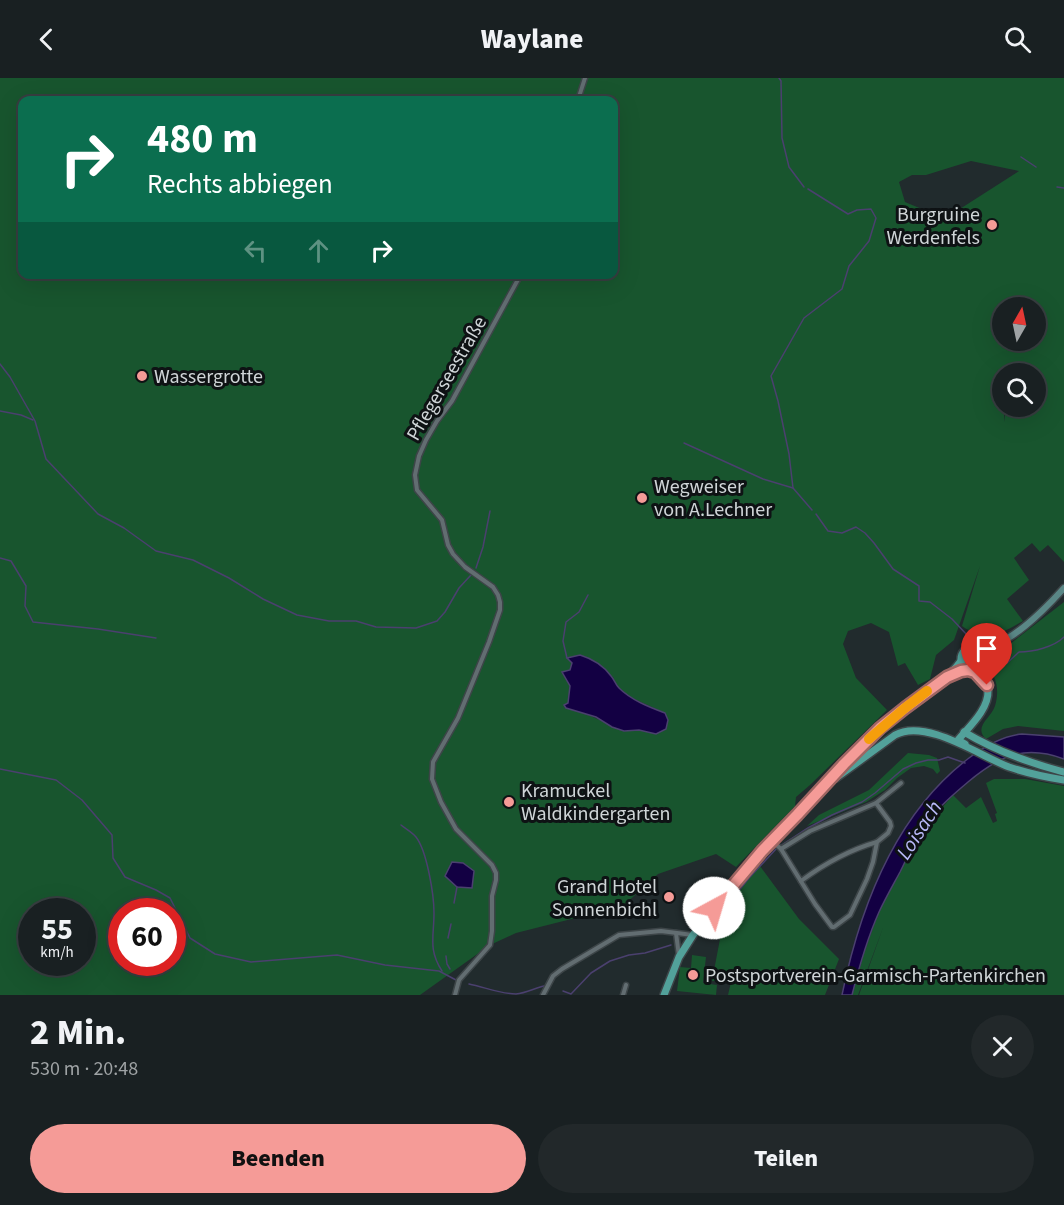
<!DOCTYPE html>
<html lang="de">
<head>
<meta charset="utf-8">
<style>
  body { margin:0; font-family:"Source Sans 3",sans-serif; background:#22282a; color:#f1f3f6; height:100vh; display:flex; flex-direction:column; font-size:22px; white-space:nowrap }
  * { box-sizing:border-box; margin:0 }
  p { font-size:20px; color:#9fa3a5 }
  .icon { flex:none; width:33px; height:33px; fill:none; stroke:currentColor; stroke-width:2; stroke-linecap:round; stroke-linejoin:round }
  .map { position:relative; height:917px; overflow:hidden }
  .drawer { display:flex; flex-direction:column; background:#192022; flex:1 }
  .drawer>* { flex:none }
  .top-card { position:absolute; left:18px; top:18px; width:600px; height:183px; border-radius:12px; box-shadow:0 6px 24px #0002,0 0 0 2px #373e40; background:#0b6e4f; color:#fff; overflow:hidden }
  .needle { width:39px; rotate:9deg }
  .tools { position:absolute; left:992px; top:219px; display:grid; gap:12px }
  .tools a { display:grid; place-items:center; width:54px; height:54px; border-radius:50%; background:#192022; box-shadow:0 6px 24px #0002,0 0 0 2px #373e40; font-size:30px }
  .speed { position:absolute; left:18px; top:820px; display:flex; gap:12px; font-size:30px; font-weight:700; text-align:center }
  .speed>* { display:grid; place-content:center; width:78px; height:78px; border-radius:50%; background:#192022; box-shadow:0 6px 24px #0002,0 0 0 2px #373e40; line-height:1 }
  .speed small { font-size:15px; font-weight:400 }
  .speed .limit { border:9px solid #d22; background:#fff; color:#111 }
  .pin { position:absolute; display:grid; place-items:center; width:51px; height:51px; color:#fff; margin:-62px -26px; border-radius:50% 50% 50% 0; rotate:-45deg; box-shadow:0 0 6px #0007 }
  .pin .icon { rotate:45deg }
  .me { position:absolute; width:66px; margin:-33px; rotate:39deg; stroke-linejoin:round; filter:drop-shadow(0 0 4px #0008) }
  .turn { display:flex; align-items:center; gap:21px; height:126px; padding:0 30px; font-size:27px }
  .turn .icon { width:78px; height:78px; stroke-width:2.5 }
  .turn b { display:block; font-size:42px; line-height:51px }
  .lanes { display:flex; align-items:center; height:57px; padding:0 30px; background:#0003; justify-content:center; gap:30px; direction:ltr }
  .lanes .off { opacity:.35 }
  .round { display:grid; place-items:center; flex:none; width:63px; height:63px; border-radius:32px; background:#22282a }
  .overview { display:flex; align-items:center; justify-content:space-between; height:102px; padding:0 30px }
  h1 { font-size:36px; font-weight:800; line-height:45px }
  .action { display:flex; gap:12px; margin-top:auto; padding:12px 30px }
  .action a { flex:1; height:69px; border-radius:36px; background:#f59b97; color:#111; font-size:24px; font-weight:800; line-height:69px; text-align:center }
  .action a+a { background:#22282a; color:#f1f3f6 }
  header { display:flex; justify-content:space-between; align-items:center; height:78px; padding:0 30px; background:#192022; font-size:27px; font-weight:800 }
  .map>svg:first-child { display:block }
  .green { fill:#18552e; fill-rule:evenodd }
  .water { fill:#130043; stroke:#4b406f; stroke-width:1.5 }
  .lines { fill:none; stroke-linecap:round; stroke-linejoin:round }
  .stream { stroke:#4b406f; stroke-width:1.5 }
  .street-casing { stroke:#3d4548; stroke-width:7 }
  .secondary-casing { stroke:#3d4548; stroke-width:9 }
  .primary-casing { stroke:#3d4548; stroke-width:10 }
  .street { stroke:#626d71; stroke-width:4 }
  .secondary { stroke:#5a8786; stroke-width:6 }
  .primary { stroke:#52a19a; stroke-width:7 }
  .route-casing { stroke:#9f6562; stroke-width:15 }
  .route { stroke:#f59b97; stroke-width:10 }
  .slow { stroke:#f59e0b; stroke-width:10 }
  .poi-dot { fill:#f59b97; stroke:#0e1214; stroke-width:2 }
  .labels { text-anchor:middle; stroke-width:6; stroke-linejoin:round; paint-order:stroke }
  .poi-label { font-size:20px; fill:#cfd5d7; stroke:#0e1214; text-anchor:start }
  .street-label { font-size:20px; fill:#cfd5d7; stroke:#0e1214 }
  .water-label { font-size:21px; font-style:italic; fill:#b8b8f7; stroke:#0e1214 }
</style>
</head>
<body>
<header><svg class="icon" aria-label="back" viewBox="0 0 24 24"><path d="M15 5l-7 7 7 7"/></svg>Waylane<svg class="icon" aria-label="search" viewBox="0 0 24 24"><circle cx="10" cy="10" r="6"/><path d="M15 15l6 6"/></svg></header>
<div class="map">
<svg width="1064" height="917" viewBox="0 0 1064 917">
  <rect width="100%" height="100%" fill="#212b2d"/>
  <g class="green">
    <path d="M0 0H1064V484L1048 467 1040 474 1032 465 1014 480 1029 502 1007 521 1023 543C1008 551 997 560 980 556 973 554 967 552 962 548L980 488 954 562 936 577 930 601 918 607 905 585 898 588 889 554 871 545 848 553 843 566 856 600 887 632 810 707 796 719 795 728 736 789 716 776 658 796 623 828 516 855 490 867 420 917H0ZM22 22H614V196H22ZM971 83 1019 93 952 136 929 134 905 124 899 104 912 97H926ZM1002 230H1035V262H1002ZM1002 296H1035V328L1006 329 1004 344V329L1002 328ZM567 580 613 599 617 608 630 619 665 635 656 655 639 652 624 653 584 635 568 626 570 608 562 594 570 592 573 584ZM32 834H82V885H32ZM122 834H172V885H122Z"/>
    <path d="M1064 524V653L1018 648 1003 651 986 661C973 649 991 640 995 628 998 618 998 608 994 599 993 597 990 592 990 590 990 586 992 583 992 580Z"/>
    <polygon points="908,675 929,677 937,680 940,693 937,696 933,691 924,688 911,690 897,700 885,712 866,724 807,748 819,737 869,712"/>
    <polygon points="994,701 1025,701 1064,708 1064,917 859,917 884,847 858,917 852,917 864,875 878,836 916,760 953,717 966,730 981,719 993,745 997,743 995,736 997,735 986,705"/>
    <polygon points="757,784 799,841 839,881 825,917 728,917 731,904 712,903 720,861 693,857"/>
    <polygon points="692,877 706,879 703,905 717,907 716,917 677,913 680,889 691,890"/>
  </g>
  <g class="water">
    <path d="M580 577C593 581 603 587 611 598 614 601 615 606 619 610 631 622 649 629 665 635L668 642 666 651 656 656 639 652 624 653 612 649 596 639 566 630 564 627 568 625 570 608 562 594 570 592 572 585 567 580Z"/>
    <path d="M1022 656 1064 659V681C1024 666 999 678 968 704 954 716 940 727 929 742 916 758 909 776 900 794 893 807 885 821 879 834 867 861 859 889 852 917H842C860 829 895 736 969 680 985 668 1002 658 1022 656Z"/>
    <polygon points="452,784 463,785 474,793 472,810 457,809 445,798"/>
  </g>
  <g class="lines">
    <g class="stream">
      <polyline points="779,0 781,3 782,60 789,89 804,109"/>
      <polyline points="1021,79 1036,89"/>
      <polyline points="1057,109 1064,110"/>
      <polyline points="808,111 848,136 857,132 871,131 876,140 869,163 849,188 842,211 804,240 771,298 778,323 789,376 793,410 812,432"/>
      <polyline points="0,286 10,299 35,343 46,381 98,436 124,450 156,473 193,482 229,500 263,521 297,537 329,543 356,543 376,549 416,550 437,543 445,534 459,510 471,497"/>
      <polyline points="0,333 21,337 33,342"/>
      <polyline points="684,365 763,401 793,410"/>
      <polyline points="816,436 828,453 842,455 856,449 865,455 874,465 893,491 919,508 919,523 930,524 952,541 968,558 985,563"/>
      <polyline points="0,480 11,483 26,508 25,528 33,544 98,551 156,560"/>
      <polyline points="476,490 483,469 490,433"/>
      <polyline points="567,580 563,563 566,544 579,534 588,517"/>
      <path d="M996 581 1001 585H1007L1019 574C1033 574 1054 569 1064 559"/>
      <polyline points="0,691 56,702 82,722 112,757 113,780 125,799 156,812 170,820 190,860 215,876 251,884 337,877 385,887 439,893 456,902"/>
      <path d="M401 747C406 751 412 754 416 759 427 773 434 817 434 835 434 859 428 871 442 893"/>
      <polyline points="782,767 808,750 832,737 862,724 875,715 903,691 916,685 928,682 939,682 948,679 965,685"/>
      <polyline points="454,825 457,809"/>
      <polyline points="704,856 749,800 776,771"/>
      <polyline points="448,860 451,846"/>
      <polyline points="446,878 447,886 450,891"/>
      <path d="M469 906C484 909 501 916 516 916 526 915 535 910 544 908"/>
      <polyline points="563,913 571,916 591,895 610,883 629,877 645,875 671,867"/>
    </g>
    <g class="street-casing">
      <g id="street">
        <polyline points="578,22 585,0"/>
        <polyline points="772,763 781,771 815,826 832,849 834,849 850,837 867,801 873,784 877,764 888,755 891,748 890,744 876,725"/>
        <polyline points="781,771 810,753 876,725 901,705"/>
        <path d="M801 803C824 786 849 772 877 764"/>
        <polyline points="676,855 679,878"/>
        <polyline points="455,917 459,902 490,867 492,853 492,818 496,802 496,795 492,787 456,751 441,724 432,701 433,684 458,640 489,564 500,532 500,524 498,517 493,509 465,489 453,476 448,467 442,442 417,412 415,397 419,378 426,362 437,343 452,323 521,196"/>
        <polyline points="543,917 553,898 562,891 619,857 661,853 693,857"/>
        <polyline points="623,917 626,907"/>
      </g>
    </g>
    <g class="secondary-casing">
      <g id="secondary">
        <path d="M979 570C1008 570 1045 531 1064 510"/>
        <polyline points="985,580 998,566"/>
      </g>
    </g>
    <g class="primary-casing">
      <g id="primary">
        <circle cx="973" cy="581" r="12"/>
        <path d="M964 654C996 673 1029 685 1064 694"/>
        <path d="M965 666 958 662C970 648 989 631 988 612 987 604 984 596 983 588"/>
        <path d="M836 700 895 657C926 640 980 678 1009 689 1027 695 1045 699 1064 702"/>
        <polyline points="664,917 679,879 693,857 725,817 762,773 866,664 905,630 947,599 957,588 961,583"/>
      </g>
    </g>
    <use href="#street" class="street"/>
    <use href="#secondary" class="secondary"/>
    <use href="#primary" class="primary"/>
  </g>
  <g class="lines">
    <g class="route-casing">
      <polyline id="route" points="714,830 762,773 797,737 844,686 880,650 905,630 947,599 961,593 968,592 975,594 987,607"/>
    </g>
    <use href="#route" class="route"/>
    <polyline class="slow" points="869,661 905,630 927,613"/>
  </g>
  <g class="poi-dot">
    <circle cx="992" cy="147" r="6"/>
    <circle cx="142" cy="298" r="6"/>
    <circle cx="642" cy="420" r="6"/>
    <circle cx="509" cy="724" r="6"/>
    <circle cx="669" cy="819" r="6"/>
    <circle cx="693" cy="897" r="6"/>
  </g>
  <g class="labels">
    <g class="poi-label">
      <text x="980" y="143" text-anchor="end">Burgruine<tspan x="980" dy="23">Werdenfels</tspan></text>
      <text x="154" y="305">Wassergrotte</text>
      <text x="654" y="415">Wegweiser<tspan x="654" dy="23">von A.Lechner</tspan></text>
      <text x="521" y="719">Kramuckel<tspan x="521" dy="23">Waldkindergarten</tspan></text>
      <text x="657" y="815" text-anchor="end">Grand Hotel<tspan x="657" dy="23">Sonnenbichl</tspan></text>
      <text x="705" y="904">Postsportverein-Garmisch-Partenkirchen</text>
    </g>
    <g class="street-label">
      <text transform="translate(446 300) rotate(-60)" y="7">Pflegerseestraße</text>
    </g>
    <g class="water-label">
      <text transform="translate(919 752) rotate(-57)" y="7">Loisach</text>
    </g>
  </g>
</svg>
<div class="tools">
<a><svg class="needle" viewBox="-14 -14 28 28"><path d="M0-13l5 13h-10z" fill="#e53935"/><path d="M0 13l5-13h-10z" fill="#9fa3a5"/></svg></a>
<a><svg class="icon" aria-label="search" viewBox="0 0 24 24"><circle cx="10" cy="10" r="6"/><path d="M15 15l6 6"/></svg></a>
</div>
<div class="speed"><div>55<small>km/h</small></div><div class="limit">60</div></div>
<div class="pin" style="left:987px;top:607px;background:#d93025"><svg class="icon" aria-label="arrive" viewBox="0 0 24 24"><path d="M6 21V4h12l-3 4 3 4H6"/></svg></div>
<svg class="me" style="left:714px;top:830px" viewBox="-20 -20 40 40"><circle r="19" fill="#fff"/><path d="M0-13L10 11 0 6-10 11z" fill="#f59b97"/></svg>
<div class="top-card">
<div class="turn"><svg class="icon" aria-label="right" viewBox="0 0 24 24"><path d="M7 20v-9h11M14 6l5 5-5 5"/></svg><div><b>480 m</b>Rechts abbiegen</div></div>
<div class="lanes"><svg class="icon off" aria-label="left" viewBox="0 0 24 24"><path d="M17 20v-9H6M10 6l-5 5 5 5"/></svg><svg class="icon off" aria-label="ahead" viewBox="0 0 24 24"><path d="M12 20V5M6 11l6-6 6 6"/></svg><svg class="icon" aria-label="right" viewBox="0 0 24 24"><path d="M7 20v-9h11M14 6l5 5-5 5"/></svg></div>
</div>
</div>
<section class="drawer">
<div class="overview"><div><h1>2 Min.</h1><p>530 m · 20:48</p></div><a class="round"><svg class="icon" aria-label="close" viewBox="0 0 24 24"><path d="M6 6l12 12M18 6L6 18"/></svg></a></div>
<div class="action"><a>Beenden</a><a>Teilen</a></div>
</section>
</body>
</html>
